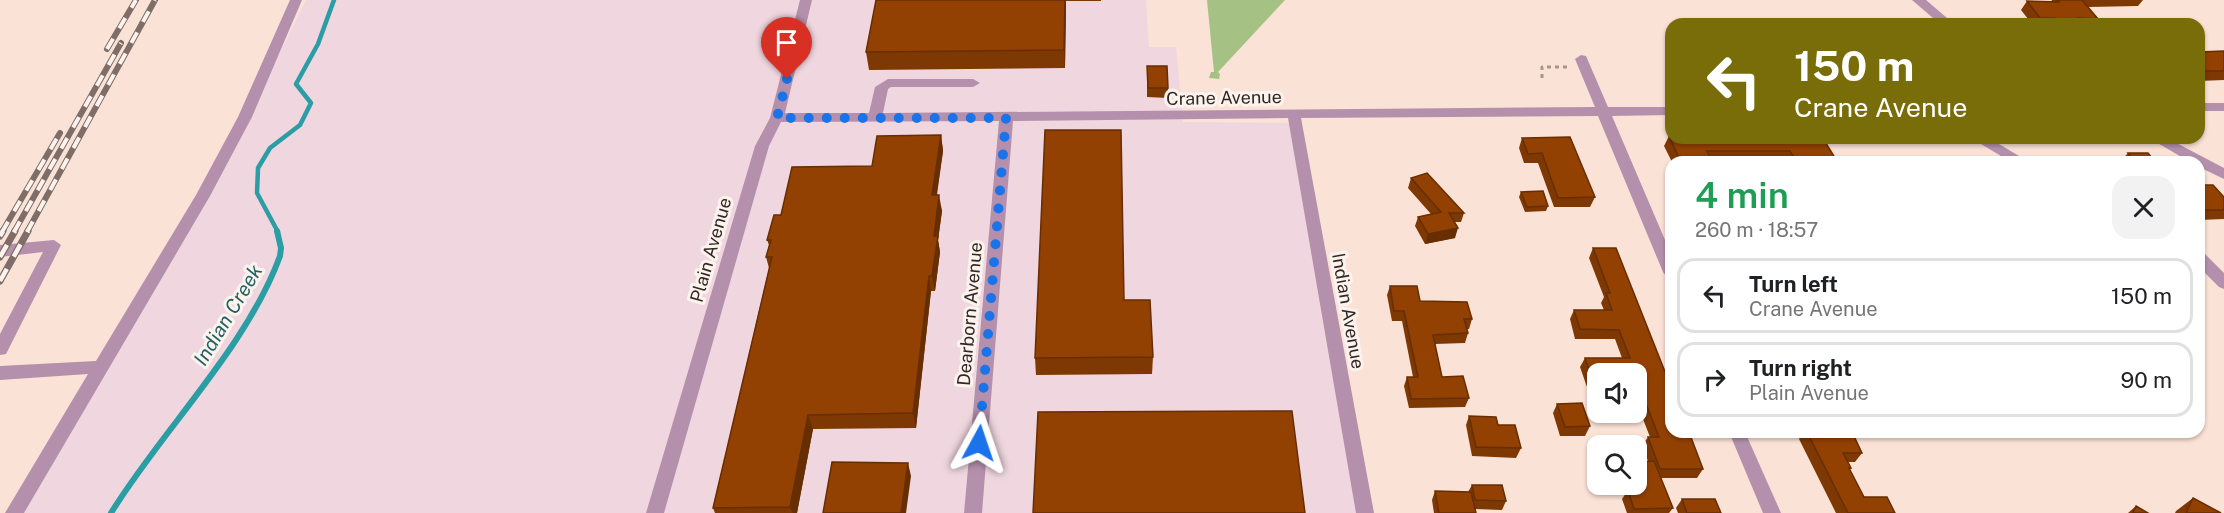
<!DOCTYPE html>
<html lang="en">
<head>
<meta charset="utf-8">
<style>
  body { margin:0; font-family:"Public Sans",sans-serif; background:#f2f2f2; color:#202124; height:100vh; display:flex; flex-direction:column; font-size:22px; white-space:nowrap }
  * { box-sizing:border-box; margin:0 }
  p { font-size:20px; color:#757577 }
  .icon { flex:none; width:33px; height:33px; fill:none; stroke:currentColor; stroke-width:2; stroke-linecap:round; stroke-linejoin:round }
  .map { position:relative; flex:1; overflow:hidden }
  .panel { position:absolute; left:1665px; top:156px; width:540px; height:282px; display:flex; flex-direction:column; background:#fff; border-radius:18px; box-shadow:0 2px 4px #0004 }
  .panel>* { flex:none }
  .guide { position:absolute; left:1665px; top:18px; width:540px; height:126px; border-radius:18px; box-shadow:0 2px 4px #0004; background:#786d09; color:#fff; overflow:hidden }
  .tools { position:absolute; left:1587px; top:363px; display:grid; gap:12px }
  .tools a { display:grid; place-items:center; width:60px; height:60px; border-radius:12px; background:#fff; box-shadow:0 2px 4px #0004; font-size:30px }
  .pin { position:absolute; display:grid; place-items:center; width:51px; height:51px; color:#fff; margin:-62px -26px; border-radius:50% 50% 50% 0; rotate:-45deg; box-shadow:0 0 6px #0007 }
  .pin .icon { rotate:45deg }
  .me { position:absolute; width:66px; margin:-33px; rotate:5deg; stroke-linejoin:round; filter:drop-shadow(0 0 4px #0008) }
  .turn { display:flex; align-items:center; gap:21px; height:126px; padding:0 30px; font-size:27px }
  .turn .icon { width:78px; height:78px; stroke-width:2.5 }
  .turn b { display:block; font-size:42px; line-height:51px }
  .round { display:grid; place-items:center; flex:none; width:63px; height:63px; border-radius:18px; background:#f2f2f2 }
  .overview { display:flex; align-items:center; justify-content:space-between; height:102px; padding:0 30px }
  h1 { font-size:36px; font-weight:600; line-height:45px; color:#1e9e55 }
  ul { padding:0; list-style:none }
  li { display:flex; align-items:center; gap:18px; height:75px; margin:0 12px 9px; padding:0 18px; border:3px solid #e0e0e0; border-radius:18px }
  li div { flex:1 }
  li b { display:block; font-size:22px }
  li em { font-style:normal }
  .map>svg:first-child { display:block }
  .industrial { fill:#f0d7df }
  .green { fill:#a5c183 }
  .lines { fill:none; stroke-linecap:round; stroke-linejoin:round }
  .stream-far1 { stroke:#2b9da4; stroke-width:4.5 }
  .stream { stroke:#2b9da4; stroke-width:6 }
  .path { stroke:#a8958d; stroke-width:3; stroke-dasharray:4 4; stroke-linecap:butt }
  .minor { fill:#b490ac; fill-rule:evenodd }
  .rail-far1-casing { stroke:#7e6e67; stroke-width:6 }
  .rail-casing { stroke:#7e6e67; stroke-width:7 }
  .rail-far1 { stroke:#fdf3ee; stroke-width:4; stroke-dasharray:12; stroke-linecap:butt }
  .rail { stroke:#fdf3ee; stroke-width:4.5; stroke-dasharray:14; stroke-linecap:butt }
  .wall { fill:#7e3803 }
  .shaded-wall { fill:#672e02 }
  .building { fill:#934103; stroke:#672e02; stroke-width:1.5 }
  .route { stroke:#1a73e8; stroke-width:10; stroke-dasharray:0 18 }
  .labels { text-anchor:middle; stroke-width:6; stroke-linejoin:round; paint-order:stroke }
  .street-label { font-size:18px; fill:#312723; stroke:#fdf3ee }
  .water-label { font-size:20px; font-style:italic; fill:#236165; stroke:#fdf3ee }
</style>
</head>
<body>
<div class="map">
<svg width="2224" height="513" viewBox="0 0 2224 513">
  <rect width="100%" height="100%" fill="#fbe2d6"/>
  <polygon class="industrial" points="306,0 1146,0 1149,47 1176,47 1183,122 1299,123 1370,513 24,513 213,187"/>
  <polygon class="green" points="1207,0 1285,0 1218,72 1220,74 1219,79 1209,78 1211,72 1214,72"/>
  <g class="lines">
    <polyline class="stream-far1" points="278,232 257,193 258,168 270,148 300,125 311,103 296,84 318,44 334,0"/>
    <path class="stream" d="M111 513C162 430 247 347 280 256L281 248 277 231"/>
    <polyline class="path" points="1542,78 1542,67 1568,67"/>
    <g class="minor">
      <polygon points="290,0 302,0 252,117 210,196 24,513 5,513 88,374 0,380 0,366 96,361 196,195 238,117"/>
      <polygon points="800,0 812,0 785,113 869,113 875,87 888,79 973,79 980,83 973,87 891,87 888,89 883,113 1595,107 1575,59 1581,55 1586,56 1608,107 1671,107 1671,115 1612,116 1671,254 1671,278 1666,276 1663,272 1598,116 1301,118 1374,513 1356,513 1288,118 1013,121 982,513 964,513 999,121 781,122 769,146 664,513 646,513 755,146 770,118"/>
      <polygon points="1912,0 1926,0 1954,24 1940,24"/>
      <rect x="2199" y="103" width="25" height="8"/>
      <polygon points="1971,138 1989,138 2029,162 2011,162"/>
      <polygon points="2149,138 2167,138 2224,168 2224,179 2199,167 2199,162 2190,162"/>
      <polygon points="54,240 61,245 6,354 0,355 0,334 43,252 0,257 0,245"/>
      <polygon points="2199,251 2204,253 2224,273 2224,289 2219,287 2199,267"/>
      <polygon points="1729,432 1745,432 1781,513 1763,513"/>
    </g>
    <g class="rail-far1-casing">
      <g id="rail-far1">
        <polyline points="107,49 136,0"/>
        <polyline points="2,232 60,133"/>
        <polyline points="14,232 121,43"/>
        <polyline points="27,232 155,0"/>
      </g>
    </g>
    <g class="rail-casing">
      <g id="rail">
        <polyline points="0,236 3,231"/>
        <polyline points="0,257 15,231"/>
        <polyline points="0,281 28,231"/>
      </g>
    </g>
    <use href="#rail-far1" class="rail-far1"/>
    <use href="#rail" class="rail"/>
  </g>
  <g class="wall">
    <polygon points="876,0 1101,0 1101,1 1066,1 1065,68 869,70 866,52"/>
    <polygon points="2052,0 2143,0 2138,6 2088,7 2098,19 2094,24 2032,24 2021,10 2027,1 2051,2"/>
    <polygon points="2224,51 2224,80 2199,81 2199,52"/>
    <polygon points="1147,76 1168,88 1168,98 1147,97"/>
    <polygon points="941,135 943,151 937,195 942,211 938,240 940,252 935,291 931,291 916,428 813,429 797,513 715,513 713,508 769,268 766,257 769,245 767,240 781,215 872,166"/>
    <polygon points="1669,136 1803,140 1837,161 1836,162 1711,161 1712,162 1672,162 1664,146"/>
    <polygon points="1522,138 1595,197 1590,207 1554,207 1538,163 1524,163 1519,148"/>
    <polygon points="2128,153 2155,162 2120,162"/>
    <polygon points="1411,178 1464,213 1461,222 1455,222 1455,238 1425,244 1415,226 1418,217 1431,214 1408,188"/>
    <polygon points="2199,185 2224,197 2224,219 2199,220"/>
    <polygon points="1521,192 1548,206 1546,211 1525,212 1519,197"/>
    <polygon points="1593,248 1703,469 1697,478 1661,478 1673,508 1669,513 1627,513 1622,499 1626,493 1623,484 1636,484 1648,461 1642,446 1648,437 1650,437 1636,401 1636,374 1598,374 1598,387 1587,387 1580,367 1585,358 1622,358 1615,339 1575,339 1570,319 1574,310 1604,310 1601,303 1604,297 1589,258"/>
    <polygon points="1390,286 1420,301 1472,319 1469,329 1467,329 1468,333 1465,343 1435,344 1442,377 1469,398 1465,407 1409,408 1404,386 1407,377 1413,377 1402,321 1392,321 1387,295"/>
    <polygon points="1124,300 1153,357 1152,374 1036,375 1035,358"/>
    <polygon points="1557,404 1590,426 1585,436 1560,436 1553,413"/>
    <polygon points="1469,416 1498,425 1521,448 1516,458 1472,456 1466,425"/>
    <polygon points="1800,432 1852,432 1862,453 1855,462 1848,462 1851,468 1849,470 1864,497 1895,513 1836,513 1799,439 1801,436"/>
    <polygon points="1472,485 1506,501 1502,510 1475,509 1476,513 1434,513 1432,500 1435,491 1468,492"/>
    <polygon points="2193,498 2221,513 2175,513 2176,511"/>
    <polygon points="1682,499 1721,513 1678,513 1676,508"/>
    <polygon points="2136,506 2148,513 2128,513"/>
  </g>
  <g class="shaded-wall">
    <polygon points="1065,0 1066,0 1065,68 1064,50"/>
    <polygon points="941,135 943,151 934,211 932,195"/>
    <polygon points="939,195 942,211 938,240 940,252 935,291 932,276 934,236"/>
    <polygon points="1458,228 1455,238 1425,244 1428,234"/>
    <polygon points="929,276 931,291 916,428 913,413"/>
    <polygon points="808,415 813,429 797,513 793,513 790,507"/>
    <polygon points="908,463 911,476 906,513 901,513"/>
  </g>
  <g class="building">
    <polygon points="876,0 1065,0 1064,50 866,52"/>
    <polygon points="2057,0 2082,0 2098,19 2078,18 2081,24 2059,24 2055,18 2040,18 2027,1 2059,2"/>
    <polygon points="2224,51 2224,71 2199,71 2199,52"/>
    <polygon points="1147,66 1167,66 1168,88 1148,88"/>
    <polygon points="1045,130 1121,130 1124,300 1150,300 1153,357 1035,358"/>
    <polygon points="941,135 932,195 939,195 934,236 938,236 932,276 929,276 913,413 808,415 790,507 713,508 772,257 766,257 771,240 767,240 774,215 781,215 792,167 872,166 877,136"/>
    <polygon points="1669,136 1671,136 1671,138 1802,138 1803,140 1824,140 1837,161 1796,161 1790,151 1707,151 1712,162 1681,162"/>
    <polygon points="1570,137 1595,197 1558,198 1542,153 1528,154 1522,138"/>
    <polygon points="2128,153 2148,153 2155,162 2135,162"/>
    <polygon points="1427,173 1464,213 1449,213 1458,228 1428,234 1418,217 1441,212 1411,178"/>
    <polygon points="2199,185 2213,185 2224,197 2224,210 2204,210 2199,205"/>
    <polygon points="1543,191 1548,206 1527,207 1521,192"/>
    <polygon points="1593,248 1616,248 1671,387 1671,432 1689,432 1703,469 1660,469 1648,437 1659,437 1636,378 1636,374 1598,374 1598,378 1592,378 1585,358 1630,358 1619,330 1580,329 1574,310 1612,310 1606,293 1610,293"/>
    <polygon points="1390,286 1417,286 1420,301 1467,302 1472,319 1464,319 1468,333 1433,335 1442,377 1463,376 1469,398 1411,399 1407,377 1418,377 1404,311 1394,311"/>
    <polygon points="1582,403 1590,426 1565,427 1557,404"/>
    <polygon points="1292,411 1305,513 1033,513 1038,412"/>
    <polygon points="1469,416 1496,417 1498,425 1515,425 1521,448 1476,447"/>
    <polygon points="1807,432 1852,432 1862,453 1843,453 1851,468 1849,468 1864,497 1887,497 1895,513 1848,513"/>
    <polygon points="1654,461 1673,508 1634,509 1628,490 1634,490 1631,484 1636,484 1636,462"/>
    <polygon points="832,462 908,463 901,513 823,513"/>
    <polygon points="1472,485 1502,485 1506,501 1475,500"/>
    <polygon points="1435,491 1471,492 1476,513 1439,513"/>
    <polygon points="2193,498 2221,513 2186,513"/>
    <polygon points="1682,499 1715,499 1721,513 1687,513"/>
    <polygon points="2136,506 2148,513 2133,513"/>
  </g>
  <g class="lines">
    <polyline class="route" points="787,79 777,118 1006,118 979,443"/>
  </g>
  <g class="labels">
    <g class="street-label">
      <text transform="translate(1224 98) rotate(-1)" y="6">Crane Avenue</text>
      <text transform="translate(711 250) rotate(-74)" y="6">Plain Avenue</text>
      <text transform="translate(1348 311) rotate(80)" y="6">Indian Avenue</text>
      <text transform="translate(970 314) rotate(-85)" y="6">Dearborn Avenue</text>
    </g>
    <g class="water-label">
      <text transform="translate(228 315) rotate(-59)" y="7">Indian Creek</text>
    </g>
  </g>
</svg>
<div class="tools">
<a><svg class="icon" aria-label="sound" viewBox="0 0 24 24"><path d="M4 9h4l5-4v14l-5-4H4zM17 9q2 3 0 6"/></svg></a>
<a><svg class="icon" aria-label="search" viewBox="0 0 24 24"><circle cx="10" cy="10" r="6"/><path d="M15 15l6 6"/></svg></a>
</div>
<div class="pin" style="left:787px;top:79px;background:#d93025"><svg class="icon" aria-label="arrive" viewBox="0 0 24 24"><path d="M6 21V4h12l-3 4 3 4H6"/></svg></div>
<svg class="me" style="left:979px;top:443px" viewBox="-20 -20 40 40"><path d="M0-17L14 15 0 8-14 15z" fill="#1a73e8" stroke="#fff" stroke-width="4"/></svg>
<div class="guide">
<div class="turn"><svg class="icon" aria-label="left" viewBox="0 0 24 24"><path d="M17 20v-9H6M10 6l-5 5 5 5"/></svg><div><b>150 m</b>Crane Avenue</div></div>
</div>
<section class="panel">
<div class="overview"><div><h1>4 min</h1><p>260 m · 18:57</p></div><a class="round"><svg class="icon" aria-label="close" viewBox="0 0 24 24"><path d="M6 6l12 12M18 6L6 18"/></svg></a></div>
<ul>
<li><svg class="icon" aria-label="left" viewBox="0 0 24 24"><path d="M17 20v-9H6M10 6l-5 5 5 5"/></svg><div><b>Turn left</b><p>Crane Avenue</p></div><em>150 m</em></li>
<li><svg class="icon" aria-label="right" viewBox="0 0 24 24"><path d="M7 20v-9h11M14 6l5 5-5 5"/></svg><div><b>Turn right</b><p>Plain Avenue</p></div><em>90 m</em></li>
</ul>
</section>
</div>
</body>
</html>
